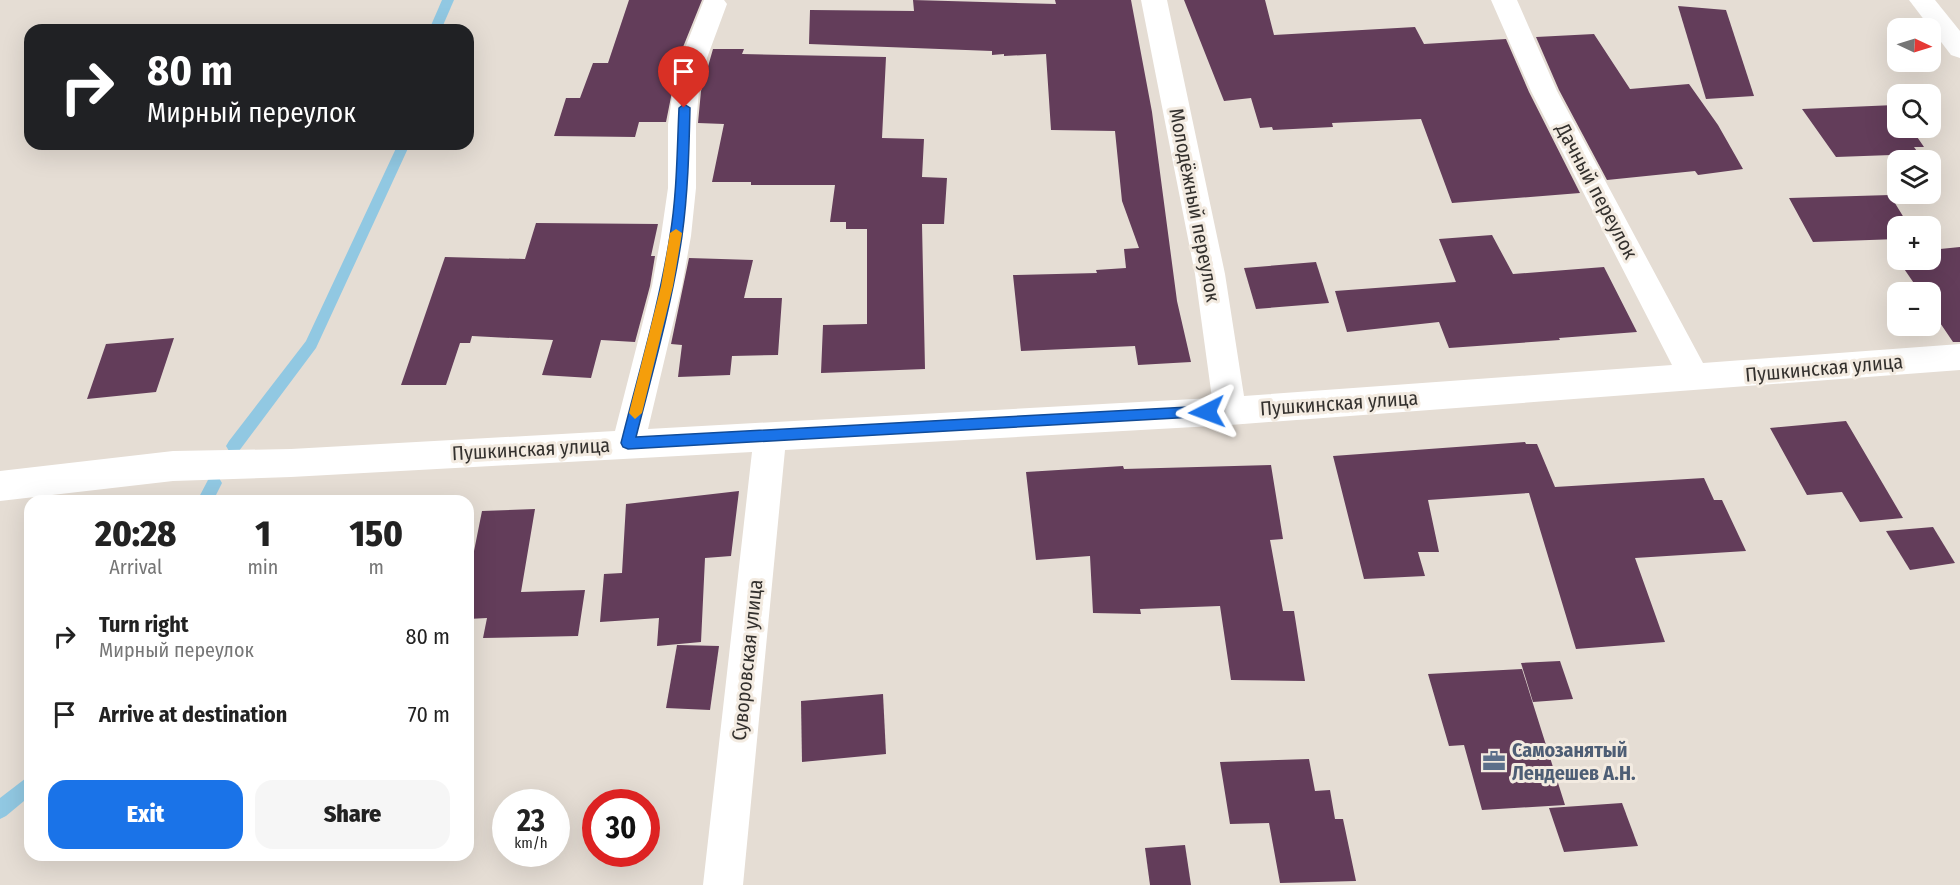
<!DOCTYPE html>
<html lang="en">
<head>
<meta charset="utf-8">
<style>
  body { margin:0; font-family:"Fira Sans Condensed",sans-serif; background:#f6f6f6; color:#222; height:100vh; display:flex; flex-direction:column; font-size:22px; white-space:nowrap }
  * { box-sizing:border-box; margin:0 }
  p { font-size:20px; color:#767676 }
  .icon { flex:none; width:33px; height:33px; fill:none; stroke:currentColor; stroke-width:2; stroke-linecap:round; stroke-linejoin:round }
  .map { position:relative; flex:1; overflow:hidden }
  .drawer { position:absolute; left:24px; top:495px; width:450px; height:366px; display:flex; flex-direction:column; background:#fff; border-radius:18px; box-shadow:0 6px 24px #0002 }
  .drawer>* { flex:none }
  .top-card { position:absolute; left:24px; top:24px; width:450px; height:126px; border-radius:18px; box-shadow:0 6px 24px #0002; background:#202124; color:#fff; overflow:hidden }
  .needle { width:39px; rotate:94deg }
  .tools { position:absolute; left:1887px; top:18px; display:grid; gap:12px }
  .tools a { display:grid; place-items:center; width:54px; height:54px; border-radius:12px; background:#fff; box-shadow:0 6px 24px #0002; font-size:30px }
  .speed { position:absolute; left:492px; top:789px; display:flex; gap:12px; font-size:30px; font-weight:700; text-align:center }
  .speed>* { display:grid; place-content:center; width:78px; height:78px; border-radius:50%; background:#fff; box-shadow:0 6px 24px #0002; line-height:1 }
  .speed small { font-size:15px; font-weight:400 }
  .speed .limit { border:9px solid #d22; background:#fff; color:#111 }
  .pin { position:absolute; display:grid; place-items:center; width:51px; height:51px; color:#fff; margin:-62px -26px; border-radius:50% 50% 50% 0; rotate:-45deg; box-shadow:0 0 6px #0007 }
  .pin .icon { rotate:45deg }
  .me { position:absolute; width:66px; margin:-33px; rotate:267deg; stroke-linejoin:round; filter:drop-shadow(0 0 4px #0008) }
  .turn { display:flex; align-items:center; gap:21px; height:126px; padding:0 24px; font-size:27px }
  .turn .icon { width:78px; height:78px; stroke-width:2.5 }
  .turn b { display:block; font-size:42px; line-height:51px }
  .eta { display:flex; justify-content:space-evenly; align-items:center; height:102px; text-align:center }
  .eta b { font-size:36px; font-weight:800; line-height:42px }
  .button { display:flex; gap:12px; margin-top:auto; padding:12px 24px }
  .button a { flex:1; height:69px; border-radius:18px; background:#1a73e8; color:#fff; font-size:24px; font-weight:800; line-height:69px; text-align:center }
  .button a+a { background:#f6f6f6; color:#222 }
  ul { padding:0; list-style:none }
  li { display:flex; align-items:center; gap:18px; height:78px; padding:0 24px }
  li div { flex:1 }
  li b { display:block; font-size:22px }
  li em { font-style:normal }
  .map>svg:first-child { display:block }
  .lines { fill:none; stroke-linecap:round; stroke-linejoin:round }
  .stream { fill:#91c8e2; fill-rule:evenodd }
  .building { fill:#633d5a }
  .minor { fill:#fff; fill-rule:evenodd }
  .route { fill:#1a73e8; stroke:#114b97; stroke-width:1.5 }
  .slow { fill:#f59e0b }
  .labels { text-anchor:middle; stroke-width:6; stroke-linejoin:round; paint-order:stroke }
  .street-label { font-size:20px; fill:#34312e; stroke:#f3ebe1 }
  .service-label { font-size:20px; font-weight:bold; fill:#4e5e75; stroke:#f3ebe1; text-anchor:start }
</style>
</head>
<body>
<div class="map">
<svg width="1960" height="885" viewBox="0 0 1960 885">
  <rect width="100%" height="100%" fill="#e5ddd4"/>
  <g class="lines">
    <g class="stream">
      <polygon points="442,0 454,0 441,30 429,30"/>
      <polygon points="398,144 410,144 316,348 239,451 234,452 229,451 226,446 229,441 306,341"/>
      <polygon points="214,476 219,478 222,483 213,501 197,501 209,478"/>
      <polygon points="30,775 30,796 6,816 0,819 0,798"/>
    </g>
  </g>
  <g class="building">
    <polygon points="629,0 702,0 679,57 666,122 639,122 635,137 554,136 566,98 580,98 593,63 608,63"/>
    <polygon points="913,0 1056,4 1055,0 1131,0 1152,112 1177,301 1191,362 1138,365 1135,346 1021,351 1013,275 1097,273 1096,270 1126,268 1124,249 1139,248 1122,201 1115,131 1051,130 1046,54 1004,56 1004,54 992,55 992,51 809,44 810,10 914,11"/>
    <polygon points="1184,0 1265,0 1274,35 1415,27 1424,44 1506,39 1529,92 1580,193 1452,203 1421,119 1332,123 1333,127 1273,130 1272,127 1260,128 1251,98 1224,101"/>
    <polygon points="1678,6 1726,10 1754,96 1706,99"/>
    <polygon points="1594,34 1630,89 1689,84 1718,125 1743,169 1698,175 1695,171 1607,180 1559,90 1536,37"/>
    <polygon points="713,49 744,49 742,54 886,57 882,138 924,139 922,177 947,178 944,224 922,224 925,369 821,373 823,325 867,324 867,229 846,229 846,222 830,222 835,185 751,185 751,182 712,182 724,124 698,123 701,91"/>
    <polygon points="1895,105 1898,109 1898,128 1911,128 1924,147 1914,147 1919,154 1836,157 1802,109"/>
    <polygon points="1890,195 1909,226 1898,226 1898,239 1813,242 1789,198"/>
    <polygon points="536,223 658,224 651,256 655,256 650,286 635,342 601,340 591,378 542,375 553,340 472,336 470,343 460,343 446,385 401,385 445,257 525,259"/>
    <polygon points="1492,235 1513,274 1604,267 1637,332 1559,338 1560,340 1449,348 1439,322 1347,332 1335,291 1456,282 1439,239"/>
    <polygon points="1960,247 1960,342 1953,342 1930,308 1930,292 1920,292 1898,260 1930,260 1930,250"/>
    <polygon points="689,258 753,260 744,298 782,298 778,355 732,356 730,375 678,377 682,345 671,344"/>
    <polygon points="1316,262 1329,303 1256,309 1244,268"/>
    <polygon points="174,338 156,392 87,399 106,344"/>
    <polygon points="1846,421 1903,518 1860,522 1842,492 1807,495 1770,428"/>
    <polygon points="1525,442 1526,444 1537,444 1555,487 1704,478 1714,500 1722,500 1746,551 1635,558 1665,642 1576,649 1529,493 1428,500 1439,552 1418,552 1425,576 1364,579 1333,456"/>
    <polygon points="1271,465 1283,539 1270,540 1283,611 1294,611 1305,681 1231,680 1220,606 1140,609 1141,614 1093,613 1090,556 1036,560 1026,472 1123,466 1124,469"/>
    <polygon points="739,491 731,556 705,558 701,642 657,646 659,618 600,622 604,574 622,573 626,504"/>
    <polygon points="535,509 521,592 585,590 578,636 483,638 487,618 468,619 468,581 482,511"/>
    <polygon points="1933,527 1955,563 1910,570 1886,531"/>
    <polygon points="677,645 719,646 710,710 666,708"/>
    <polygon points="1560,661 1573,699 1533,702 1521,663"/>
    <polygon points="1522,669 1565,805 1482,810 1464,745 1449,746 1428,674"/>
    <polygon points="883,694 886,754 802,762 801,701"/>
    <polygon points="1309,759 1315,791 1330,790 1335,819 1343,819 1356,881 1280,883 1269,823 1230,824 1220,762"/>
    <polygon points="1622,803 1638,846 1564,852 1549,808"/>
    <polygon points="1185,845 1191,885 1150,885 1145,848"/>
  </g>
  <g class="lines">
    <g class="minor">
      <polygon points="704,0 724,0 727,4 707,58 699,91 696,124 696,188 691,236 682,286 648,429 1212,398 1195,274 1141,0 1167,0 1225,274 1244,396 1672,365 1531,91 1491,0 1517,0 1557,91 1703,363 1960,344 1960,370 1230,425 785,450 743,885 703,885 752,452 291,477 173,481 0,501 0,471 173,451 291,449 615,431 652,286 661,236 668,188 668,124 673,91 681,58"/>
      <polygon points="1909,0 1935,0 1960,31 1960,58 1951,55"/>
    </g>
  </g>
  <path class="route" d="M684 104 690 108C689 150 688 193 682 236 672 304 653 370 636 437L1207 406 1214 412 1212 416 628 449 623 447 621 443C638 375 659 306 670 236 677 194 677 151 679 108Z"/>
  <polygon class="slow" points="676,229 682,233 673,286 642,413 635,419 629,413 661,286 670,233"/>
  <defs>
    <g id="office-bare" transform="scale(1.8)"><path d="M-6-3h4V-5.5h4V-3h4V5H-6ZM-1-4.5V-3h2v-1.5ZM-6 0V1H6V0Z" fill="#5c6f8a" stroke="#f3ebe1" stroke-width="2.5" paint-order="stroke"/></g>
  </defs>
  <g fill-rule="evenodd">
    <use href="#office-bare" x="1494" y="761"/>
  </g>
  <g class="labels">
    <g class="street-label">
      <text transform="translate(1597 191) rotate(62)" y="7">Дачный переулок</text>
      <text transform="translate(1195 205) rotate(79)" y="7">Молодёжный переулок</text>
      <text transform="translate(1824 368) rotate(-5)" y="7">Пушкинская улица</text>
      <text transform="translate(1339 403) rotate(-4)" y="7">Пушкинская улица</text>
      <text transform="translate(531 449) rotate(-3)" y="7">Пушкинская улица</text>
      <text transform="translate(747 660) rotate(-84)" y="7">Суворовская улица</text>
    </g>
    <g class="service-label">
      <text x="1512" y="757">Самозанятый<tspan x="1512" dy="23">Лендешев А.Н.</tspan></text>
    </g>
  </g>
</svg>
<div class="tools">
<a><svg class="needle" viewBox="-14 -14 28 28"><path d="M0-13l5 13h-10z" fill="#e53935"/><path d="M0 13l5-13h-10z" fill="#767676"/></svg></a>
<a><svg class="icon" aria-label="search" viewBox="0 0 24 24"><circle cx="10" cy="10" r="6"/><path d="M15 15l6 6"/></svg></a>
<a><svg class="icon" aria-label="layers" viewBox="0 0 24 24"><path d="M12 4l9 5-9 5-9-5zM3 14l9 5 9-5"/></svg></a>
<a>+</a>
<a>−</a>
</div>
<div class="speed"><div>23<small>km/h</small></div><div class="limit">30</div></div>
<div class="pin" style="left:684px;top:108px;background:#d93025"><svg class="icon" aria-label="arrive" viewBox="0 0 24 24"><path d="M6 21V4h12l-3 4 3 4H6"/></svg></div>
<svg class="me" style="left:1207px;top:412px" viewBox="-20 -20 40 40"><path d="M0-17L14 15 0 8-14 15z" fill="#1a73e8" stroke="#fff" stroke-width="4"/></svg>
<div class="top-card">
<div class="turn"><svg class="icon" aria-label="right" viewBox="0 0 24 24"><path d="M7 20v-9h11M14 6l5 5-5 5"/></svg><div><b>80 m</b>Мирный переулок</div></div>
</div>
<section class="drawer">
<div class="eta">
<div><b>20:28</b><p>Arrival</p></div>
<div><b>1</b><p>min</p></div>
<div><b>150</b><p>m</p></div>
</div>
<ul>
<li><svg class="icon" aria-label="right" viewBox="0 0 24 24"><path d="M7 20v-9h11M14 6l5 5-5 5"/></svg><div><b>Turn right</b><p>Мирный переулок</p></div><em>80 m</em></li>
<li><svg class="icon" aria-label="arrive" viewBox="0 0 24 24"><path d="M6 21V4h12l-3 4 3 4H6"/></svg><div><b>Arrive at destination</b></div><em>70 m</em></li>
</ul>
<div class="button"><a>Exit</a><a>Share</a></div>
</section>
</div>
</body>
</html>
